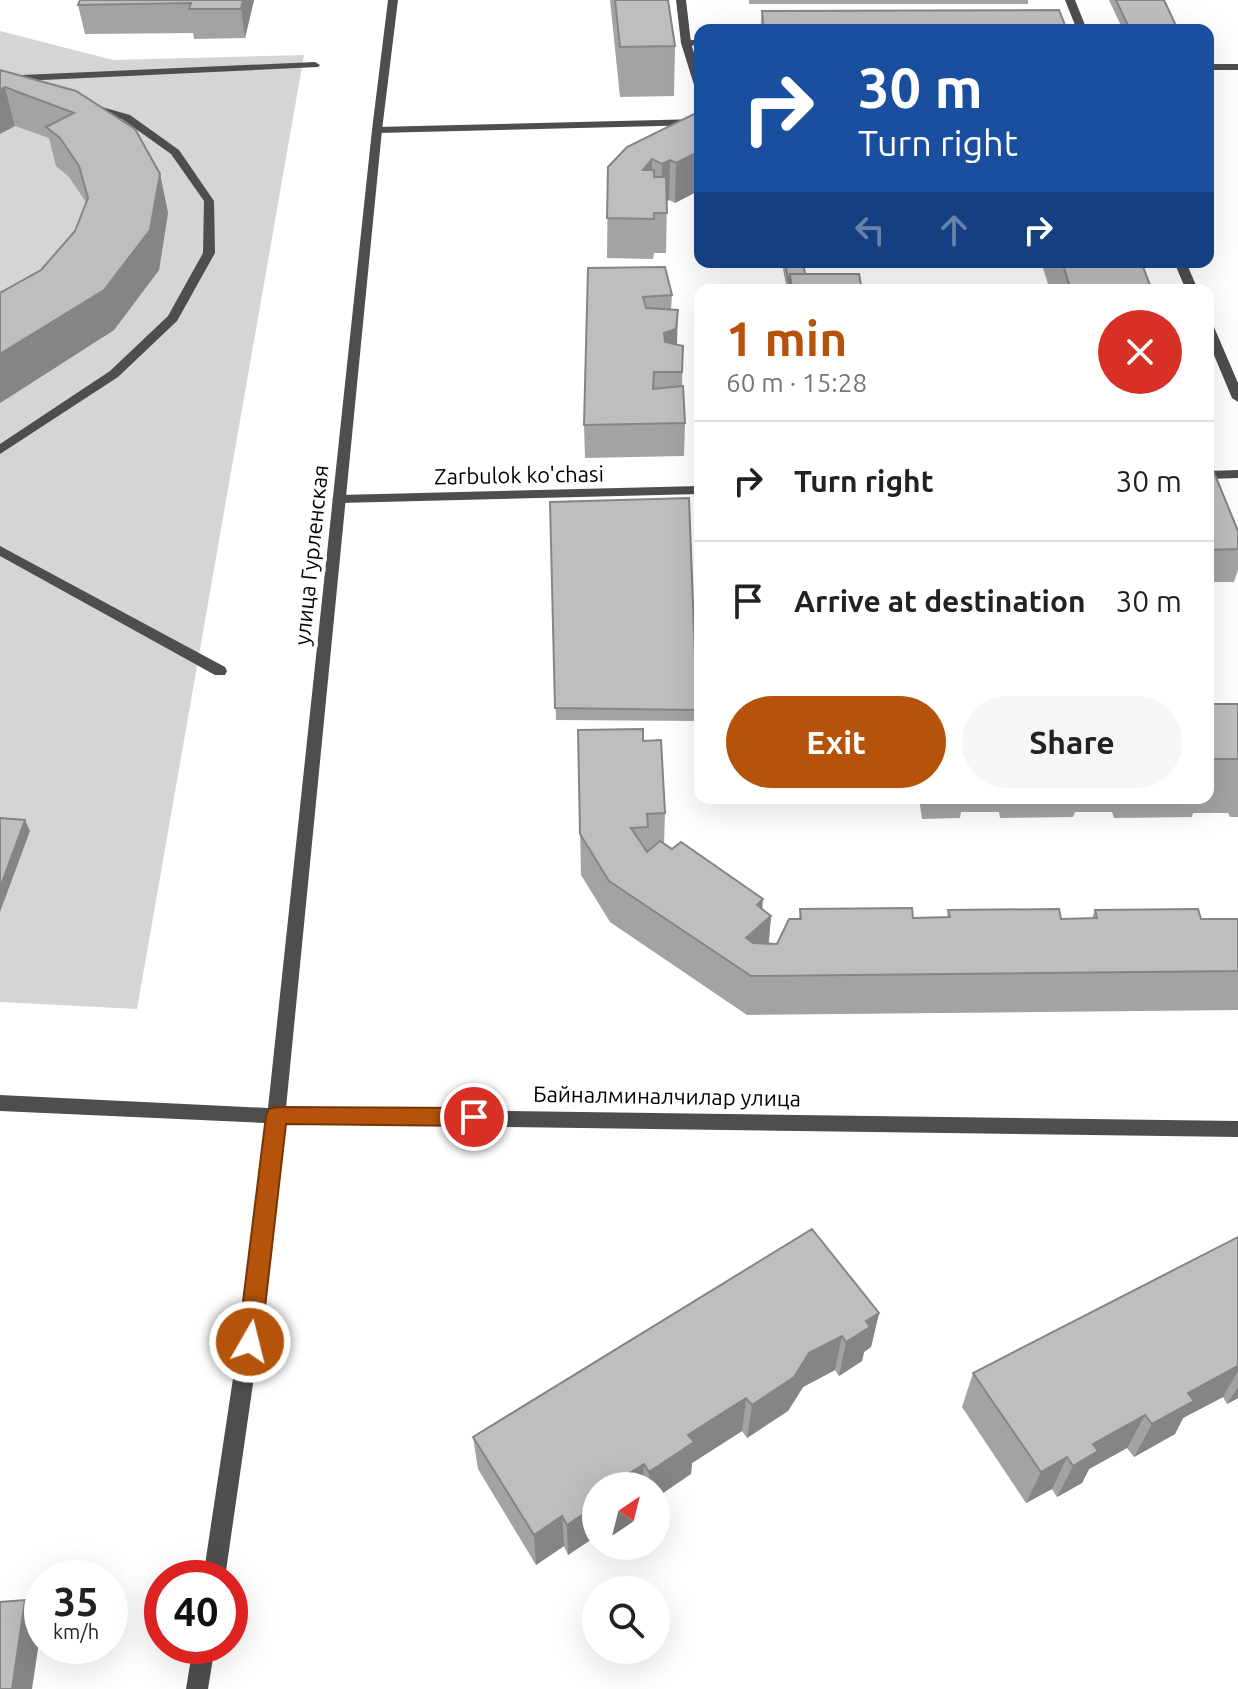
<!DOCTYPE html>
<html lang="en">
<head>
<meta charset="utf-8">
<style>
  body { margin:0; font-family:Ubuntu,sans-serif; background:#f6f6f6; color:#222; height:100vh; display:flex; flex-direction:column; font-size:30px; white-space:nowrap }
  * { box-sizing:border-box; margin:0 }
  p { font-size:26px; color:#767676 }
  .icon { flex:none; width:44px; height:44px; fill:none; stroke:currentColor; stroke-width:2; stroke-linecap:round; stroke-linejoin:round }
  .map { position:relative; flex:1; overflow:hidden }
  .sheet { position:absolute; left:694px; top:284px; width:520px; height:520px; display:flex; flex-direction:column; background:#fff; border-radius:16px; box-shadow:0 8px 32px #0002 }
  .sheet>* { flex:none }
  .guide { position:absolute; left:694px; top:24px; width:520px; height:244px; border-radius:16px; box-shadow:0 8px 32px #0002; background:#1a4fa0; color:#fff; overflow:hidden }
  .needle { width:52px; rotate:35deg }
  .controls { position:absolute; left:582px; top:1472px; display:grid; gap:16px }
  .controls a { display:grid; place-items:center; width:88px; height:88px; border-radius:50%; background:#fff; box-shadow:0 8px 32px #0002; font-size:40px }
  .speed { position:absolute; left:24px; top:1560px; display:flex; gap:16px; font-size:40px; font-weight:700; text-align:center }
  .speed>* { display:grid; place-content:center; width:104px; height:104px; border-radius:50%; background:#fff; box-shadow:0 8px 32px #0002; line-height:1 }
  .speed small { font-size:20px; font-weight:400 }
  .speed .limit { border:12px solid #d22; background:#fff; color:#111 }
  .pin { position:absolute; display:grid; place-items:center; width:68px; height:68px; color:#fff; margin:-34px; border:4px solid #fff; border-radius:50%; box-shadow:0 2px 8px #0007 }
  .me { position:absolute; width:88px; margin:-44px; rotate:8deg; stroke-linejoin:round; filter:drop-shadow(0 0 6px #0008) }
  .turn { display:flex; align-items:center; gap:28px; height:168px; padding:0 32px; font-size:36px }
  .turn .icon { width:104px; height:104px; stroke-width:2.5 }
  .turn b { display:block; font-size:56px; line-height:68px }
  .lanes { display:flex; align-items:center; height:76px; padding:0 32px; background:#0003; justify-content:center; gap:40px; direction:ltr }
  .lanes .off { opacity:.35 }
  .round { display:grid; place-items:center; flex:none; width:84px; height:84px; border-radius:42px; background:#f6f6f6 }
  .summary { display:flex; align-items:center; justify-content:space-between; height:136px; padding:0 32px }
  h1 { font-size:48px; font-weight:700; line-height:60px; color:#b45309 }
  .cta { display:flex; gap:16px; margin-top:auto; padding:16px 32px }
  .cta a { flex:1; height:92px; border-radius:48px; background:#b45309; color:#fff; font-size:32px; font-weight:700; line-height:92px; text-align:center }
  .cta a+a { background:#f6f6f6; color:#222 }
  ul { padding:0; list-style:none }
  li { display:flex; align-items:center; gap:24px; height:120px; padding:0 32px; border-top:2px solid #e0e0e0 }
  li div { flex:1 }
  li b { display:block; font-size:30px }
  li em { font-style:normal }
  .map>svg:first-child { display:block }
  .green { fill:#d5d5d5 }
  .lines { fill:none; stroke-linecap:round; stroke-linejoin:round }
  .service { fill:#4e4e4e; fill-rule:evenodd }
  .pedestrian { fill:#4e4e4e; fill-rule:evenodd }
  .minor { fill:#4e4e4e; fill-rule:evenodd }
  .tertiary { fill:#4e4e4e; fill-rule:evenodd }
  .wall { fill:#a3a3a3 }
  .shaded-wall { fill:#858585 }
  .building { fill:#bebebe; stroke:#858585; stroke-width:2 }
  .route { fill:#b45309; stroke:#753606; stroke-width:2 }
  .labels { text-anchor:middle; stroke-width:8; stroke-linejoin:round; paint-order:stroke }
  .street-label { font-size:22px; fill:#000; stroke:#fff }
</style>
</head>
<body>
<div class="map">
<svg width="1238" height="1689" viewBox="0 0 1238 1689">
  <rect width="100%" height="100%" fill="#fff"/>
  <polygon class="green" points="0,31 113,60 304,55 137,1009 0,1002"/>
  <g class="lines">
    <g class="service">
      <polygon points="686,40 700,40 700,46 683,45 683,41"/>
      <rect x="1208" y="64" width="30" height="6"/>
    </g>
    <g class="pedestrian">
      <polygon points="315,62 320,65 318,67 0,82 0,76"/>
      <polygon points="88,103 130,115 179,150 214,201 215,253 177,321 118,377 0,454 0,444 110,371 168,316 203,253 204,201 171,154 122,119 84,108 84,104"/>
      <polygon points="0,546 225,667 227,671 225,675 215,675 0,556"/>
    </g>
    <g class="minor">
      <polygon points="676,0 686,0 691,43 700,72 700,91 695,88 681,43"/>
      <polygon points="1065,0 1075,0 1087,30 1077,30"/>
      <polygon points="700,119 700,125 377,133 372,130 377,127"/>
      <polygon points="1174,262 1186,262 1198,290 1186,290"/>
      <polygon points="1208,323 1214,327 1238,383 1238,402 1232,398 1208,341"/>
      <polygon points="1238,470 1238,478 1208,479 1208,471"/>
      <polygon points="700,486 700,494 339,503 332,499 339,495"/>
    </g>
    <g class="tertiary">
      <polygon points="388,0 398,0 382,130 286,1108 1238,1121 1238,1137 284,1124 272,1252 225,1578 203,1578 252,1252 266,1123 0,1111 0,1095 268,1108 372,130"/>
      <polygon points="193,1646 215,1646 208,1689 186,1689"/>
    </g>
  </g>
  <g class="wall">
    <polygon points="80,0 254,0 245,38 194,39 193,33 85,34 78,5"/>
    <polygon points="610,0 668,0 675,46 674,96 620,97"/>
    <rect x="749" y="0" width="279" height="4"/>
    <polygon points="1109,0 1164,0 1178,30 1123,30"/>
    <polygon points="762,11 1067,30 760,30"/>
    <polygon points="0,70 76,91 160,174 168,213 159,270 114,330 0,403 0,293 41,270 75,231 86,202 69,177 56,166 49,138 15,126"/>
    <polygon points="700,111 700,190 675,203 669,200 667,201 666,253 654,253 653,259 607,258 608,167"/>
    <polygon points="784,262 803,262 805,274 862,290 787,290 783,269"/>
    <polygon points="1041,262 1141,262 1152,290 1050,290"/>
    <polygon points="588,268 672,295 671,310 677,345 683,346 682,386 685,423 684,456 585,458 584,425"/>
    <polygon points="1208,470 1238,531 1238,570 1234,582 1208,582"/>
    <polygon points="550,502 697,710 696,721 556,720"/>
    <polygon points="1208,704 1238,704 1238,817 1230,817 1228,813 1193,813 1192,817 1114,818 1112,812 1075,812 1073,817 1000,818 999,812 961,812 960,818 922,819 919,798 1208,798"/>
    <polygon points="578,730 643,741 665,813 664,844 771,916 769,943 777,944 799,919 800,909 913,918 947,917 948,910 1061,919 1092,918 1095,910 1201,919 1238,919 1238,1010 747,1015 610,922 581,875"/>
    <polygon points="1238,1237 1238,1398 1227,1404 1223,1397 1183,1418 1175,1434 1134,1457 1127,1448 1089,1469 1082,1483 1057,1497 1052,1489 1026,1503 962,1407 973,1373"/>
    <polygon points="879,1313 871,1347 864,1352 862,1361 839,1376 835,1370 803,1387 788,1411 747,1438 742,1431 692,1463 691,1474 656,1486 596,1486 595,1537 568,1555 564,1546 536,1565 478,1469 473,1437"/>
  </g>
  <g class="shaded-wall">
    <polygon points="243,0 254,0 245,38 241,9"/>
    <polygon points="5,87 15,126 0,134 0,90"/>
    <polygon points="700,151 700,190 675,203 676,163"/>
    <polygon points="652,159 652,199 643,170"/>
    <polygon points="670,160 669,200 661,204 662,164"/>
    <polygon points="160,174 168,213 159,270 114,330 0,403 0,354"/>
    <polygon points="678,310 677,342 675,361 663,365 664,333"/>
    <polygon points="25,820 30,831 0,912 0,888"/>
    <polygon points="763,899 761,925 771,916 767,956 746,938 757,905"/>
    <polygon points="879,1313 871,1347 864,1352 862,1361 839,1376 846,1342 866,1321"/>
    <polygon points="842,1336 835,1370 803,1387 788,1411 747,1438 752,1405 809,1353"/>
    <polygon points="1238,1366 1238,1371 1223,1397 1183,1418 1175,1434 1134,1457 1152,1424 1188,1393"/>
    <polygon points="1238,1387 1238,1398 1227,1404"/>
    <polygon points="746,1398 742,1431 692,1463 691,1474 656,1498 656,1486 649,1486 649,1472 688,1435"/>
    <polygon points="1145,1415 1127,1448 1089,1469 1082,1483 1057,1497 1073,1466 1093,1444"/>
    <polygon points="1067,1457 1052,1489 1026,1503 1041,1472"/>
    <polygon points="644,1464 643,1486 608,1486"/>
    <polygon points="596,1494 595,1537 568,1555 567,1525 589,1499"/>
    <polygon points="562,1516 564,1546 536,1565 534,1535"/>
    <polygon points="25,1600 42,1622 32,1689 12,1689"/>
  </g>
  <g class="building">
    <polygon points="80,0 243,0 241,9 189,9 191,3 78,5"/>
    <polygon points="615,0 668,0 675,46 620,47"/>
    <polygon points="1116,0 1164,0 1178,30 1130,30"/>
    <polygon points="1059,10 1067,30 764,30 762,11"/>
    <polygon points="0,70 76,91 135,129 160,174 150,230 104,290 0,354 0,293 41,270 75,231 88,198 79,166 60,138 46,127 74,113 5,87 0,90"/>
    <polygon points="700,111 700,151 676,163 670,160 662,164 652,159 643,170 654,170 654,177 666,177 667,213 654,213 654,219 607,218 608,167 627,147"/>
    <polygon points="785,262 803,262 805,274 790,274 789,285"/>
    <polygon points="1062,262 1141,262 1152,290 1071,290"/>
    <polygon points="665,267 672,295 643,297 646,308 678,310 676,329 664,333 665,342 683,346 682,372 654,372 653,389 683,386 685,423 584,425 588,268"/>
    <polygon points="790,274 859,274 862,290 792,290"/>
    <polygon points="1208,470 1213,470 1238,531 1238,549 1208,550"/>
    <polygon points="689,498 697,710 555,708 550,502"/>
    <polygon points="1208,704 1238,704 1238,759 1210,759 1211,763 1208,763"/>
    <polygon points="643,729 643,741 661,740 665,813 647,814 648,827 631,828 647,852 660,841 672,849 681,842 763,899 757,905 771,916 746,938 753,943 777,944 789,919 801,919 800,909 912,908 913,918 950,917 948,910 1059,909 1061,919 1097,918 1095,910 1198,909 1201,919 1238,919 1238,971 751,976 609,881 580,834 578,730"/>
    <polygon points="0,818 25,820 0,888"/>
    <polygon points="812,1229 879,1313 866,1321 870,1327 846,1342 842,1336 809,1353 794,1377 752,1405 746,1398 688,1435 694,1442 649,1472 644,1464 608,1486 596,1486 596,1494 589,1499 594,1507 567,1525 562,1516 534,1535 473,1437"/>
    <polygon points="1238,1237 1238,1366 1188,1393 1194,1401 1152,1424 1145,1415 1093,1444 1098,1451 1073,1466 1067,1457 1041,1472 973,1373"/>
    <polygon points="25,1600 12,1689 0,1689 0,1602"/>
  </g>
  <polygon class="route" points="276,1107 474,1108 481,1111 485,1117 481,1123 474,1126 286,1124 261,1342 258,1349 250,1352 242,1349 238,1342 266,1116 269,1109"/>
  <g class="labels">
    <g class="street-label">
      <text transform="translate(519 475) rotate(-1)" y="8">Zarbulok ko'chasi</text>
      <text transform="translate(311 555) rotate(-84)" y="8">улица Гурленская</text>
      <text transform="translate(667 1096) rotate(1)" y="8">Байналминалчилар улица</text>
    </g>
  </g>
</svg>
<div class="controls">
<a><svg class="needle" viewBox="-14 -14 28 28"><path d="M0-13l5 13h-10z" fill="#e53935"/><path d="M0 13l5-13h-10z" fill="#767676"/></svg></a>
<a><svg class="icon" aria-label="search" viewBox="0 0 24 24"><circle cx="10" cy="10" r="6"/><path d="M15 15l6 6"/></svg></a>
</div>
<div class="speed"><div>35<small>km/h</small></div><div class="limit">40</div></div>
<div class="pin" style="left:474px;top:1117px;background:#d93025"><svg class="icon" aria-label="arrive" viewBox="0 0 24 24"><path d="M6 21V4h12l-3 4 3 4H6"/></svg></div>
<svg class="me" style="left:250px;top:1342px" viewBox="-20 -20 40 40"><circle r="17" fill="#b45309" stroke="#fff" stroke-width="3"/><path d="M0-11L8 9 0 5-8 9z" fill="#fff"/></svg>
<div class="guide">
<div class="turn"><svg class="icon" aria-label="right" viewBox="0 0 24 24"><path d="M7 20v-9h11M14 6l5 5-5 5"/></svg><div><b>30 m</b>Turn right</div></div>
<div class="lanes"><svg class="icon off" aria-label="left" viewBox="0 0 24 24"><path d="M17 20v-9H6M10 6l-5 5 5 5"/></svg><svg class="icon off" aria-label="ahead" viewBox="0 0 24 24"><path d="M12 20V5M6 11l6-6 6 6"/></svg><svg class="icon" aria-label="right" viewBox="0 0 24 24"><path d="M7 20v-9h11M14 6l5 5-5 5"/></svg></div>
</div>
<section class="sheet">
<div class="summary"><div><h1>1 min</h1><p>60 m · 15:28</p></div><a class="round" style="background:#d93025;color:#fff"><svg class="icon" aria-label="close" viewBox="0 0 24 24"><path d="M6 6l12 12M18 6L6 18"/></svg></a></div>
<ul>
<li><svg class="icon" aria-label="right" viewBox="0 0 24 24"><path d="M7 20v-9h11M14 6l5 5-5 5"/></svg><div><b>Turn right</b></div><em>30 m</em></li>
<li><svg class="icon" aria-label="arrive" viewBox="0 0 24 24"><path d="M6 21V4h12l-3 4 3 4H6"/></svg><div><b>Arrive at destination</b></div><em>30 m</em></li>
</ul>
<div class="cta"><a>Exit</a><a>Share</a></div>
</section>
</div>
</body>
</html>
